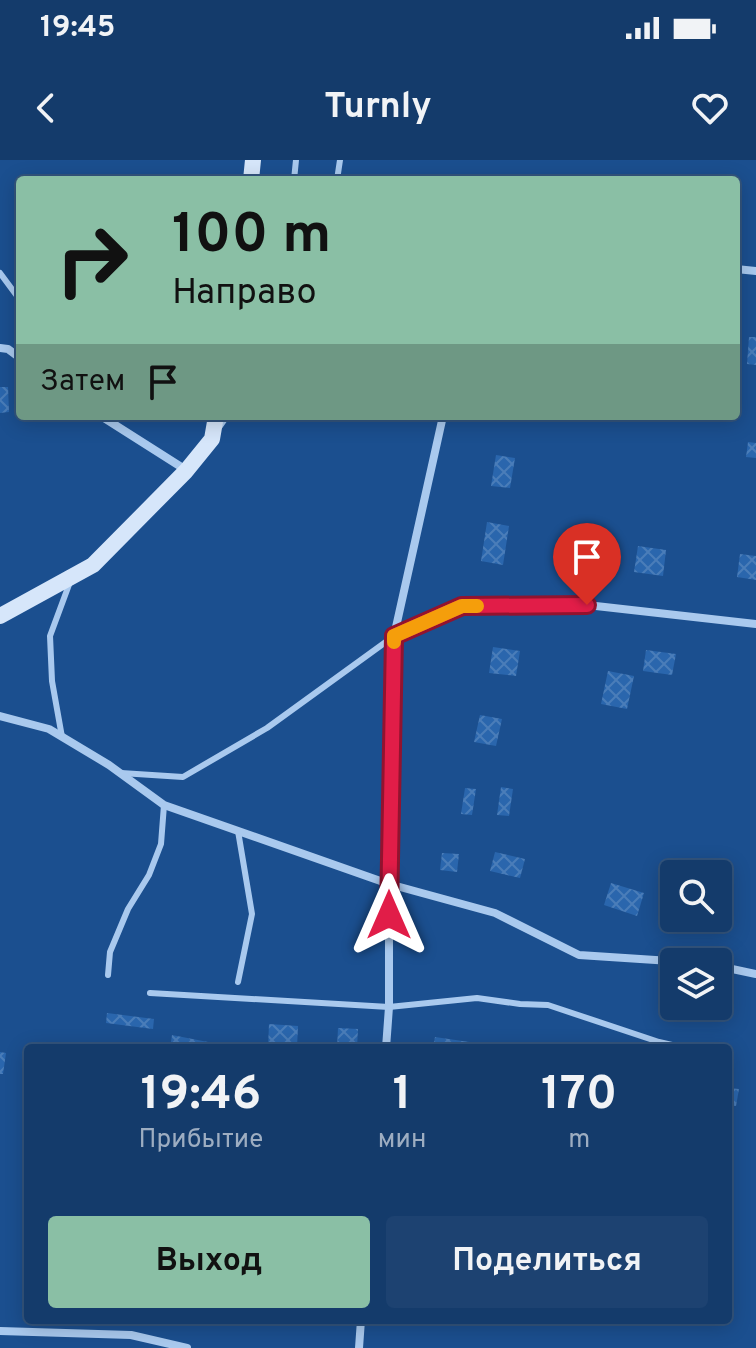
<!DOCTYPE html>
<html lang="ru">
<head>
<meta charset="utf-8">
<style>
  body { margin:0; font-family:Overpass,sans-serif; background:#1d4271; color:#f1f3f6; height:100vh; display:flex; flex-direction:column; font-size:30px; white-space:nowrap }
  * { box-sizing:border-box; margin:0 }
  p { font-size:26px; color:#9dadc1 }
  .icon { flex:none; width:44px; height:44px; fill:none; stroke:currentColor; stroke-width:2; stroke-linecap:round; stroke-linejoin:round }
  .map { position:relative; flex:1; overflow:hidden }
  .drawer { position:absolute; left:24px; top:884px; width:708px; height:280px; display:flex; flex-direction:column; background:#143b6b; border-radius:8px; box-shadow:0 4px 20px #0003,0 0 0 2px #33557e }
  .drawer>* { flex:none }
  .guide { position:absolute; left:16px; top:16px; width:724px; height:244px; border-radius:8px; box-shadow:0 4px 20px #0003,0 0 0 2px #33557e; background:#8abfa5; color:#111; overflow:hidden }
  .fabs { position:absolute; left:660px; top:700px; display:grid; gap:16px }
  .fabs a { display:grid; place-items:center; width:72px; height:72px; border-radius:8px; background:#143b6b; box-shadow:0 4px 20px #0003,0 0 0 2px #33557e; font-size:40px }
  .pin { position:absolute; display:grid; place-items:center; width:68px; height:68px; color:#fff; margin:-82px -34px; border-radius:50% 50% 50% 0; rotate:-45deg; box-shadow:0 0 8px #0007 }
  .pin .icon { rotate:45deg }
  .me { position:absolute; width:88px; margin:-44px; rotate:0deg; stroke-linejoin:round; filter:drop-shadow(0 0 6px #0008) }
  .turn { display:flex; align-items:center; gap:28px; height:168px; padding:0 24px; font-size:36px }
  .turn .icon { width:104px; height:104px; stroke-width:2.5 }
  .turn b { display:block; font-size:56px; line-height:68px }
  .then { display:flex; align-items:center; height:76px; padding:0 24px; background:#0003; gap:16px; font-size:30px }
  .eta { display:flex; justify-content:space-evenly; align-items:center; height:136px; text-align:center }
  .eta b { font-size:48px; font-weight:700; line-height:56px }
  .button { display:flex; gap:16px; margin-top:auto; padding:16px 24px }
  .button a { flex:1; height:92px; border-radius:8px; background:#8abfa5; color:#111; font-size:32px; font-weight:700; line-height:92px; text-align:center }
  .button a+a { background:#1d4271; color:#f1f3f6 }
  .status { display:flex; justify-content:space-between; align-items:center; height:56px; padding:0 40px; background:#143b6b; direction:ltr }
  .status svg { height:22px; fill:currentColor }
  header { display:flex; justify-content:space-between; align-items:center; height:104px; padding:0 24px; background:#143b6b; font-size:36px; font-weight:700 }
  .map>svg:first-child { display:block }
  .building { fill:url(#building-cross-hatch) }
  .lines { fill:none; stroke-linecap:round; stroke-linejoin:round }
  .lane { stroke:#a9c9ee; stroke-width:6 }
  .street { stroke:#a9c9ee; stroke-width:8 }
  .secondary { stroke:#d6e6fa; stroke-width:16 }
  .route-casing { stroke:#92132f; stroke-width:20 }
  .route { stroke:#e11d48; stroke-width:14 }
  .slow { stroke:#f59e0b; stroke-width:14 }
</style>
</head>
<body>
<div class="status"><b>19:45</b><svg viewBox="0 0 49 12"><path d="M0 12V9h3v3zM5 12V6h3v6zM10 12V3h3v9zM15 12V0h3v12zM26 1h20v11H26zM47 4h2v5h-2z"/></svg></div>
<header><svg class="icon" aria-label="back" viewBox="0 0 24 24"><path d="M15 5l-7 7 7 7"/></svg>Turnly<svg class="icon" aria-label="heart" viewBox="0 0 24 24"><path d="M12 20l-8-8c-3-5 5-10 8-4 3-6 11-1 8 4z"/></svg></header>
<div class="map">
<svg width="756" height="1188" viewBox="0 0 756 1188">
  <defs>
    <pattern id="building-cross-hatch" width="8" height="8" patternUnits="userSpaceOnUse" patternTransform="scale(2)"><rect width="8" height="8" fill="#2a66ad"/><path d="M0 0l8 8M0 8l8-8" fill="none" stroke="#4a7db9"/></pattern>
  </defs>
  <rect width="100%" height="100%" fill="#1b4f8f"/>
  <g class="building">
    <polygon points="749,177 756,177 756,205 747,204"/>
    <polygon points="0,227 8,227 9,252 0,253"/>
    <polygon points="748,282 756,283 756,298 746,297"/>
    <polygon points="496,295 515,298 510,328 491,326"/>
    <polygon points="487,362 509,366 503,405 481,401"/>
    <polygon points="638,386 666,390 663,416 634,412"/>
    <polygon points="740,394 756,396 756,420 737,417"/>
    <polygon points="493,487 520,491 516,516 489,513"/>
    <polygon points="646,490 676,494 672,515 643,511"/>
    <polygon points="608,511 634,516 627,549 601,544"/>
    <polygon points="480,555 502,559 496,586 474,582"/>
    <polygon points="501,627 513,629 509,656 497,655"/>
    <polygon points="465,628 476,629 472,655 461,654"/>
    <polygon points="495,692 525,699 520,718 490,711"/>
    <polygon points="442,693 459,694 457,712 440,710"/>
    <polygon points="611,723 644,733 637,756 604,745"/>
    <polygon points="107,853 154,859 153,869 106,863"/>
    <polygon points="269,864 298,866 297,888 268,888"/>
    <polygon points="338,868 358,869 357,888 337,888"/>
    <polygon points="172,875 213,883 212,888 170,888"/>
    <polygon points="435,877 483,884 482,888 433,888"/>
    <polygon points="0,892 6,893 3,914 0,914"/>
    <polygon points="728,928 739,929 736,946 728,945"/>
  </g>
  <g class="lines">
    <g class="lane">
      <polyline points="294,20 296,0"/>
      <polyline points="337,20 340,0"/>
      <polyline points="0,113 20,140"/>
      <polyline points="220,266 227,256"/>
      <polyline points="62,577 52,521 50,476 70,422"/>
      <polyline points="121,613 183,617 267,568 394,476"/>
      <polyline points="108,815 110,792 128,749 149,715 161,684 164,645"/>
      <polyline points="238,822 252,754 238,671"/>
      <polyline points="150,833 389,847 477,838 520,844 548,845 659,882 685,888"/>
    </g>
    <g class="street">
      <polyline points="736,109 756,111"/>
      <polyline points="0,188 8,189 20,198"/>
      <polyline points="101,256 186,310"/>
      <polyline points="394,476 462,446 587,445 756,464"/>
      <polyline points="0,556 49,569 109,605 164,645 389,724 495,753 579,795 686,802"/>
      <polyline points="718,806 756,814"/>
      <polyline points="386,888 389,847 389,724 394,608 394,476 443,256"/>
      <polyline points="0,1171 131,1175 187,1188"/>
      <polyline points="359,1188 361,1160"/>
    </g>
    <g class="secondary">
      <polyline points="251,20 253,0"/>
      <polyline points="0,456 93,405 186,311 212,279 216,256"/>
    </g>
  </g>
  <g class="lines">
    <g class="route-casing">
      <polyline id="route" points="389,755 394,476 462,446 587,445"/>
    </g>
    <use href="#route" class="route"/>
    <polyline class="slow" points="394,482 394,476 462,446 477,446"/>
  </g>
</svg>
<div class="fabs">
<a><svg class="icon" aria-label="search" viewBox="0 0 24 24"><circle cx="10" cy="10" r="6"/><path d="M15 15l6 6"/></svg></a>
<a><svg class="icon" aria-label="layers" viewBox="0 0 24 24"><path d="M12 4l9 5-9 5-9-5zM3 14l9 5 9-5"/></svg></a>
</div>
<div class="pin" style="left:587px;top:445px;background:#d93025"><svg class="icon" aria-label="arrive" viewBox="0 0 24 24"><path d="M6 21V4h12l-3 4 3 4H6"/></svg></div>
<svg class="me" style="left:389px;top:755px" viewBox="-20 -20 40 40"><path d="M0-17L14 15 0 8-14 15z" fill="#e11d48" stroke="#fff" stroke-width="4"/></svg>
<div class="guide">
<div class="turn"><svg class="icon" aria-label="right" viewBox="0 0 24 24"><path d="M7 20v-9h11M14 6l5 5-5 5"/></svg><div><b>100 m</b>Направо</div></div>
<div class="then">Затем<svg class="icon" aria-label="arrive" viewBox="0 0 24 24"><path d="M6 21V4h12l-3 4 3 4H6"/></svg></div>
</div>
<section class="drawer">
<div class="eta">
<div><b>19:46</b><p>Прибытие</p></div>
<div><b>1</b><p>мин</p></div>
<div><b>170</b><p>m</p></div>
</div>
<div class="button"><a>Выход</a><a>Поделиться</a></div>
</section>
</div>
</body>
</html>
